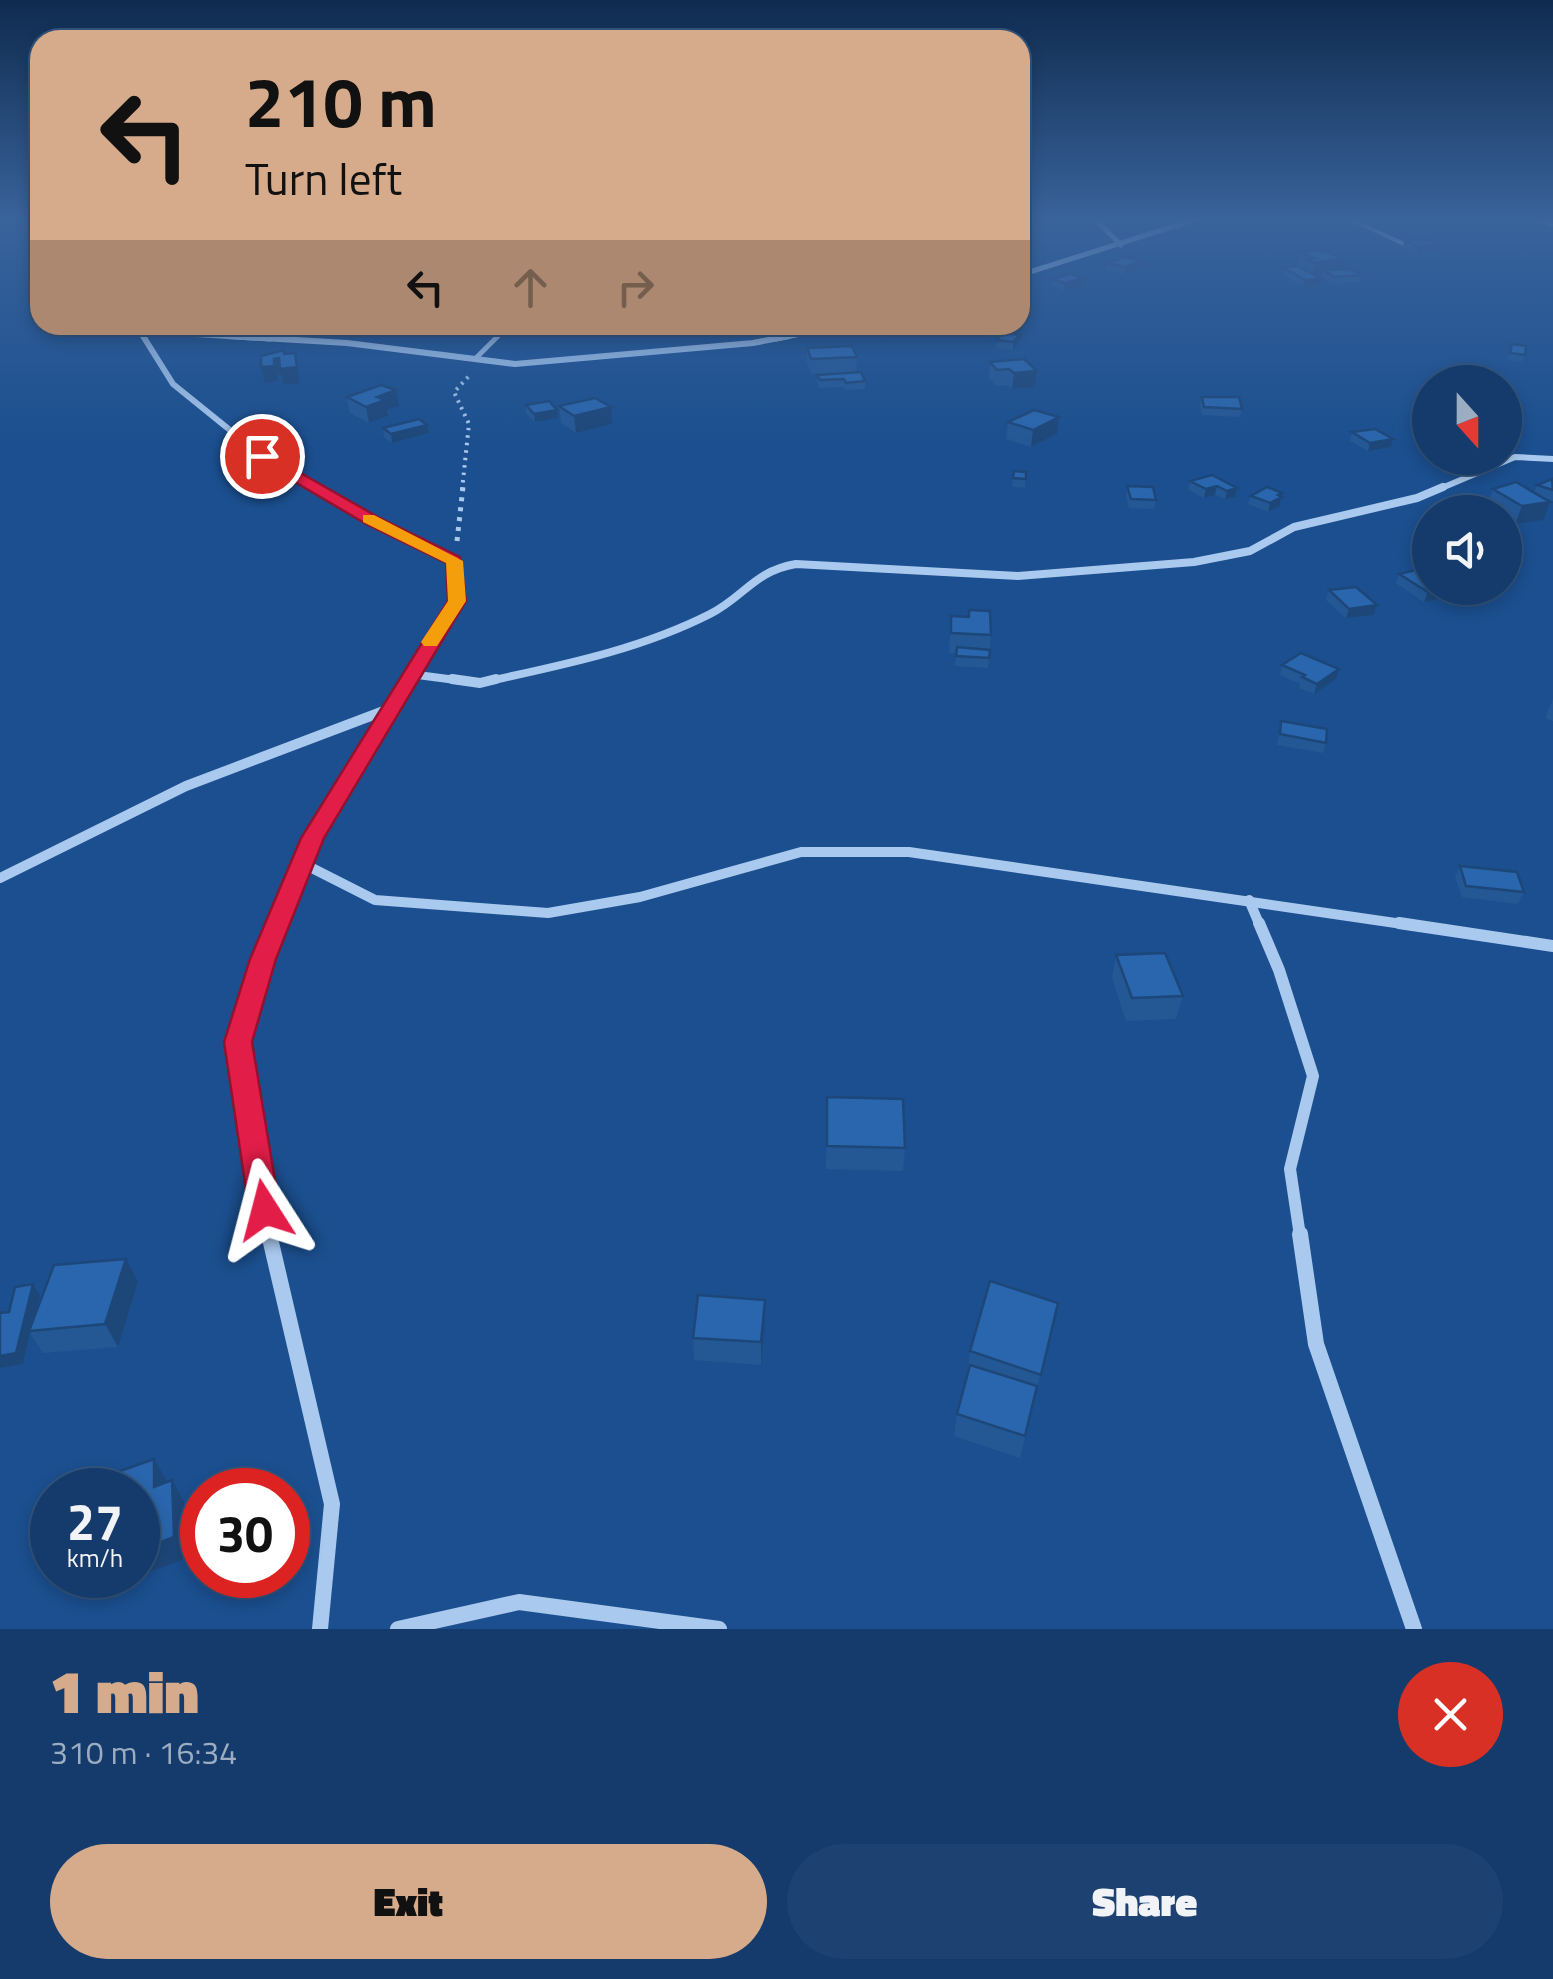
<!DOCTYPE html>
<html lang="en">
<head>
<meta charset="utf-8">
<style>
  body { margin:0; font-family:"Titillium Web",sans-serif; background:#1d4271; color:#f1f3f6; height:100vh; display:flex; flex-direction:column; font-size:38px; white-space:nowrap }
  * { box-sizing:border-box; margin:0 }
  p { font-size:32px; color:#9dadc1 }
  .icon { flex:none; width:55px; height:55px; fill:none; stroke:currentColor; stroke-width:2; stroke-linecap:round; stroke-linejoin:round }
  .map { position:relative; height:1629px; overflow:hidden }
  .details { display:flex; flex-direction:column; background:#143b6b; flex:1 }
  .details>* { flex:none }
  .top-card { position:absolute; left:30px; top:30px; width:1000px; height:305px; border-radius:30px; box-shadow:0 5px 15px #0003,0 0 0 2px #33557e; background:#d6ab8b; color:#111; overflow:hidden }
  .needle { width:65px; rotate:159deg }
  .buttons { position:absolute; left:1412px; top:365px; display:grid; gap:20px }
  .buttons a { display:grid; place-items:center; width:110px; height:110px; border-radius:50%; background:#143b6b; box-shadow:0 5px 15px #0003,0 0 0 2px #33557e; font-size:50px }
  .speed { position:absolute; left:30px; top:1468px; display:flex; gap:20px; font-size:50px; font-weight:700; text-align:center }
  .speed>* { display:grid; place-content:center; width:130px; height:130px; border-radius:50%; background:#143b6b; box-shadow:0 5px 15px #0003,0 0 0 2px #33557e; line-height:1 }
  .speed small { font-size:25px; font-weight:400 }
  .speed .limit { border:15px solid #d22; background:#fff; color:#111 }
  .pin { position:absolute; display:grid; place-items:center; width:85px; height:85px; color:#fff; margin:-42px; border:5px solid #fff; border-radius:50%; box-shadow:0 2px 10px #0007 }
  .me { position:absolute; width:110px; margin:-55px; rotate:351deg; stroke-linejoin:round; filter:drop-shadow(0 0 8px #0008) }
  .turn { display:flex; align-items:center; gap:35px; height:210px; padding:0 50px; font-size:45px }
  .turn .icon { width:130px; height:130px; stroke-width:2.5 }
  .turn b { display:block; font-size:70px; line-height:85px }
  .lanes { display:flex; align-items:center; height:95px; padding:0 50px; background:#0003; justify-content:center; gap:50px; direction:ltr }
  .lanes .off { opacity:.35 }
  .round { display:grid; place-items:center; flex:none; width:105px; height:105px; border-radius:52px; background:#1d4271 }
  .head { display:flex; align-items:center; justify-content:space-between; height:170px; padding:0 50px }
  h1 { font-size:60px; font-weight:800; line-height:75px; color:#d6ab8b }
  .button { display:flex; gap:20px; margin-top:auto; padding:20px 50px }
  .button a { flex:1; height:115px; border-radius:60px; background:#d6ab8b; color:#111; font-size:40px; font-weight:800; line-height:115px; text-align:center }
  .button a+a { background:#1d4271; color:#f1f3f6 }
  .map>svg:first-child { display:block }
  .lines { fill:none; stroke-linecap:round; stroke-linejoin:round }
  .path-far1 { stroke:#a9c9ee; stroke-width:4; stroke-dasharray:2.5 5; stroke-linecap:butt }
  .path { stroke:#a9c9ee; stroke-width:5; stroke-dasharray:4 6; stroke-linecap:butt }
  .lane-far1 { stroke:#a9c9ee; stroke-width:4 }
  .lane { stroke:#a9c9ee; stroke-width:5 }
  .street-far5 { stroke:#a9c9ee; stroke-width:5 }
  .street-far4 { stroke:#a9c9ee; stroke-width:6 }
  .street-far3 { stroke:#a9c9ee; stroke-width:8 }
  .street-far2 { stroke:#a9c9ee; stroke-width:10 }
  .street-far1 { stroke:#a9c9ee; stroke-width:12 }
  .street { stroke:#a9c9ee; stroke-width:16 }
  .wall { fill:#245895 }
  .shaded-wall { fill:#1d4779 }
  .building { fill:#2a66ad; stroke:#1d4779; stroke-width:2.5 }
  .route { fill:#e11d48; stroke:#92132f; stroke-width:2.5 }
  .slow { fill:#f59e0b }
</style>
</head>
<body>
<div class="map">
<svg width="1553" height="1629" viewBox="0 0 1553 1629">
  <rect width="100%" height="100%" fill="#1b4f8f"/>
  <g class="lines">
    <polyline class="path-far1" points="462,490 469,424 454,392 470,375"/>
    <polyline class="path" points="457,541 463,487"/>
    <g class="lane-far1">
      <polyline points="1348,218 1404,244"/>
      <polyline points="495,339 509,325"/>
    </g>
    <polyline class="lane" points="475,359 498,336"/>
    <g class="street-far5">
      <polyline points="1094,218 1121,245"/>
      <polyline points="1532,218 1553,224"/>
      <polyline points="1020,275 1200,218"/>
      <polyline points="130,325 140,331 270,339"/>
      <polyline points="140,331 145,339"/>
      <polyline points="776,339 845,325"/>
    </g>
    <g class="street-far4">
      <polyline points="143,336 173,384 262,456 319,490"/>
      <polyline points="227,336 347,343 515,364 753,343 789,336"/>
      <polyline points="1437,490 1515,457 1553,459"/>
    </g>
    <g class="street-far3">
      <polyline points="315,487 372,521 454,561 457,601 408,682"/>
      <polyline points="410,674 471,682"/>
      <path d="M485 682C562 665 639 650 710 614 744 597 754 571 796 564L1018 576 1194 562 1250 551 1294 527 1417 498 1443 487"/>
    </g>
    <g class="street-far2">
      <polyline points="452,679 480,683 496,679"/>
      <polyline points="302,863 375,900 548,913 640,897 801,852 909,852 1416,926"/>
      <polyline points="0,878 186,786 389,709"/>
      <polyline points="1249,900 1260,926"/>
      <polyline points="276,926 312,838 409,679"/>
    </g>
    <g class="street-far1">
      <polyline points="1259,923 1279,970 1313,1076 1290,1169 1300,1236"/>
      <polyline points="1399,923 1553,946"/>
      <polyline points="269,1236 238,1042 277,923"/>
    </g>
    <g class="street">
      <polyline points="269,1234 332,1504 320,1629"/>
      <polyline points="1300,1234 1316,1344 1414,1629"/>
      <polyline points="398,1629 519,1602 719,1629"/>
    </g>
  </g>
  <g class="wall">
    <polygon points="1404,241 1439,251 1417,253 1403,248"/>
    <polygon points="1300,252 1341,269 1362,275 1360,282 1333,284 1321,277 1322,275 1316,276 1321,279 1319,285 1303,287 1282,274 1283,267 1304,268 1297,265"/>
    <polygon points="1143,261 1142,267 1124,274 1106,270 1107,263"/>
    <polygon points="1084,278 1083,285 1064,290 1051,286 1052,279"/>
    <polygon points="864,326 902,334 883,338 864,334"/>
    <polygon points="1020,335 1019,342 1013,350 996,348 997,340"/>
    <polygon points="1512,344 1525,355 1522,362 1508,360"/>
    <polygon points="807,348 857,357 856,372 811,374 807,363"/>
    <polygon points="990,362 1037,371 1035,387 1012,389 1007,385 996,386 989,378"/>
    <polygon points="817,375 865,381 865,389 845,390 844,387 819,388 817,382"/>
    <polygon points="347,397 399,406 387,410 388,416 369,423 350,413"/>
    <polygon points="1202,397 1242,409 1240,417 1202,415 1200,405"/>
    <polygon points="526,405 558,418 535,422 526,413"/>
    <polygon points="559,406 612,424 576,433 561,423"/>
    <polygon points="1008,422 1057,434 1031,447 1006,439"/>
    <polygon points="383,428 429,433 392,443 384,437"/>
    <polygon points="1352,432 1393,439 1391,447 1368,451 1350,441"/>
    <polygon points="1014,471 1026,472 1025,488 1012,487"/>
    <polygon points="1553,479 1553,501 1538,495 1543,520 1515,524 1505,518 1505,512 1496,512 1487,507 1493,489 1534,493 1537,485"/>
    <polygon points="1190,481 1237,488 1235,497 1225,499 1215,495 1204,498 1188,490"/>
    <polygon points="1127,486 1156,500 1154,509 1129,508 1126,495"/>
    <polygon points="1251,496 1281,497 1282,497 1280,506 1268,512 1248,504"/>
    <polygon points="1399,574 1442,598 1424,602 1396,583"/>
    <polygon points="1329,590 1377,605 1374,615 1346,618 1326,600"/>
    <polygon points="969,610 991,635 988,668 955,666 956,653 949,653 951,616 968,617"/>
    <polygon points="1282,665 1336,679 1314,694 1299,688 1300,684 1280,675"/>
    <polygon points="1553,699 1553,721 1545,718"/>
    <polygon points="1281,721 1326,743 1323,753 1277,745"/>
    <polygon points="1460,866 1524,892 1518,904 1462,897 1455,877"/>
    <polygon points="1116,955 1183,996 1176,1019 1126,1021 1112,978"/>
    <polygon points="827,1097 905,1148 903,1171 826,1169"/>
    <polygon points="138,1282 118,1347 43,1353 30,1333 23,1364 0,1368 0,1313 9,1312 40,1296 35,1315"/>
    <polygon points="765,1300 765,1323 761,1365 694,1360 693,1338"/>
    <polygon points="1058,1303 1020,1458 954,1436 957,1414 967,1374 970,1351"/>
  </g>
  <g class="shaded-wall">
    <polygon points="0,218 16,218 17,222 0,224"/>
    <polygon points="1441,244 1439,251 1417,253 1419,247"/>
    <polygon points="1344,258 1341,271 1323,270 1322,275 1312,277 1315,263"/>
    <polygon points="1143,261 1142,267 1124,274 1125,267"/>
    <polygon points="1084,278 1083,285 1064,290 1065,283"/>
    <polygon points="1321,279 1319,285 1303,287 1305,280"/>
    <polygon points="903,327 902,334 883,338 883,331"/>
    <polygon points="1020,335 1019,342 1013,350 1013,342"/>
    <polygon points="295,353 300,383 284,385 281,374 278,374 278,381 265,383 261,367 274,359 279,358 287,368"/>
    <polygon points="1037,371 1035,387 1012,389 1014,373"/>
    <polygon points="396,390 399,406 387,410 388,416 369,423 366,407 377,397"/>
    <polygon points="611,407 612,424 576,433 574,416"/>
    <polygon points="557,410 558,418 535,422 534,414"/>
    <polygon points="1059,417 1057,434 1031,447 1033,430"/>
    <polygon points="427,425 429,433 392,443 391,434"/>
    <polygon points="1393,439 1391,447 1368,451 1370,443"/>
    <polygon points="1217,486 1215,495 1204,498 1206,489"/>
    <polygon points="1237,488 1235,497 1225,499 1227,491"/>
    <polygon points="1282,493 1280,506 1268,512 1270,503"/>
    <polygon points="1550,502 1543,520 1515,524 1522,506"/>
    <polygon points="1445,589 1442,598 1424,602 1428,592"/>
    <polygon points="1377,605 1374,615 1346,618 1349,609"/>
    <polygon points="1339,669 1336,679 1314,694 1317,684"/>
    <polygon points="126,1259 138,1282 118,1347 105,1324"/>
    <polygon points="33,1284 40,1296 31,1330 29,1331 30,1333 23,1364 0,1368 0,1356"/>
    <polygon points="765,1300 765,1323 761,1365 761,1342"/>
    <polygon points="154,1459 167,1481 154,1487"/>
    <polygon points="172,1480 184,1501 187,1558 85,1596 70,1576 138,1575 138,1551"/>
  </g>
  <g class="building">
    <polygon points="1426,239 1441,244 1419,247 1404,241"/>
    <polygon points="1319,250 1344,258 1315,263 1306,259 1314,258 1300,252"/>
    <polygon points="1125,257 1143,261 1125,267 1107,263"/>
    <polygon points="1298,266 1321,279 1305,280 1283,267"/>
    <polygon points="1349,269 1362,275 1335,277 1323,270"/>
    <polygon points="1070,274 1084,278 1065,283 1052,279"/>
    <polygon points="867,325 895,325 903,327 883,331 864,326"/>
    <polygon points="1003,333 1020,335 1013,342 997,340"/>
    <polygon points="1512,344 1526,346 1525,355 1510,353"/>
    <polygon points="852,346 857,357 811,359 807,348"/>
    <polygon points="284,350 284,354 295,353 297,367 280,369 279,358 274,359 274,366 261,367 261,356"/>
    <polygon points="1024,359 1037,371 1014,373 1009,369 997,370 990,362"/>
    <polygon points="861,372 865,381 846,383 844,379 820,380 817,375"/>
    <polygon points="381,385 396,390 377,397 385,400 366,407 347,397"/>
    <polygon points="1202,397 1239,397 1242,409 1204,407"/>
    <polygon points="595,398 611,407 574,416 559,406"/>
    <polygon points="549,401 557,410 534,414 526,405"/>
    <polygon points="1034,410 1059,417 1033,430 1008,422"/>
    <polygon points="419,419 427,425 391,434 383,428"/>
    <polygon points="1375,429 1393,439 1370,443 1352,432"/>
    <polygon points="1014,471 1026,472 1026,479 1013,478"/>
    <polygon points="1212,475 1237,488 1227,491 1217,486 1206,489 1190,481"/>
    <polygon points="1552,479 1553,490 1537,485"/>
    <polygon points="1516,482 1550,502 1522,506 1493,489"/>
    <polygon points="1127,486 1153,487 1156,500 1131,499"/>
    <polygon points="1267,487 1282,493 1278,495 1282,497 1270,503 1251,496"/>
    <polygon points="1505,539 1512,541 1505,551"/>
    <polygon points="1416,570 1430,579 1430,588 1445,589 1428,592 1399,574"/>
    <polygon points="1356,587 1377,605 1349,609 1329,590"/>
    <polygon points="969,610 990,611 991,635 951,633 951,616 969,617"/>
    <polygon points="957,647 990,650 989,658 956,656"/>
    <polygon points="1301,653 1339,669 1317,684 1302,677 1305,675 1282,665"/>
    <polygon points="1281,721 1327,729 1326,743 1280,734"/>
    <polygon points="1460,866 1517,872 1524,892 1466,886"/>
    <polygon points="1165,953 1183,996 1132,998 1116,955"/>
    <polygon points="827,1097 903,1099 905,1148 827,1146"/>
    <polygon points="126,1259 105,1324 29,1331 54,1265"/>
    <polygon points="990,1281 1058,1303 1041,1375 970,1351"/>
    <polygon points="33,1284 16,1353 0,1356 0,1313 9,1312 15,1287"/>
    <polygon points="698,1295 765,1300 761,1342 693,1338"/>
    <polygon points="970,1365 1037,1386 1025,1436 957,1414"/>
    <polygon points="154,1459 154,1487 172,1480 174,1537 138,1551 138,1490 70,1489"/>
  </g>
  <linearGradient id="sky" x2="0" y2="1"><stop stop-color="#0f2b4f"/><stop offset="0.49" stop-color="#39639b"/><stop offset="1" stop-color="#39639b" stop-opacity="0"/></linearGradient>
  <rect width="1553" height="446" fill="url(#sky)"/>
  <polygon class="route" points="262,451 378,517 460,557 466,601 324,838 276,959 252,1042 280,1210 276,1219 265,1223 254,1219 249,1210 224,1042 250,959 301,838 448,601 446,563 366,524 256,459 254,456"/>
  <polygon class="slow" points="363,515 374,515 463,561 466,601 437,646 424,646 421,642 448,601 446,563 363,522"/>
</svg>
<div class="buttons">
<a><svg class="needle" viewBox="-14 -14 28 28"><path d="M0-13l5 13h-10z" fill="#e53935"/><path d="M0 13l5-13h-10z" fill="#9dadc1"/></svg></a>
<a><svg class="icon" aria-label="sound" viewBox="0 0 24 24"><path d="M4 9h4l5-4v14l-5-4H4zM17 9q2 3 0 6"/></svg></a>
</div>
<div class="speed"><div>27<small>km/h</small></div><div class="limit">30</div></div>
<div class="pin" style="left:262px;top:456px;background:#d93025"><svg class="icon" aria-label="arrive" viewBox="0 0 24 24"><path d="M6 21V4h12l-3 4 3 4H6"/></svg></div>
<svg class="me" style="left:265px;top:1210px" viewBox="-20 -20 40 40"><path d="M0-17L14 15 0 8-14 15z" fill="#e11d48" stroke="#fff" stroke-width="4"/></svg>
<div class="top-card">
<div class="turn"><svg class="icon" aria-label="left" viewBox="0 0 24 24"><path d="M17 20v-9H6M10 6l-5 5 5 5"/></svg><div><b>210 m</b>Turn left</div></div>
<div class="lanes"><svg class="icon" aria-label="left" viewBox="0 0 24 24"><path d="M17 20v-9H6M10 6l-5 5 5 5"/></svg><svg class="icon off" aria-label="ahead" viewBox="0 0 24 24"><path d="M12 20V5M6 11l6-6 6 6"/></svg><svg class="icon off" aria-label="right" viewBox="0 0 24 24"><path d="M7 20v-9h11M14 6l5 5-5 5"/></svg></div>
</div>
</div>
<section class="details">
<div class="head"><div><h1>1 min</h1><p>310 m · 16:34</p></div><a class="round" style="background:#d93025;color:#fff"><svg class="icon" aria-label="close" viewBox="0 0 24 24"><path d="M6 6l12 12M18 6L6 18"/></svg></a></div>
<div class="button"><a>Exit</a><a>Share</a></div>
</section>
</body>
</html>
